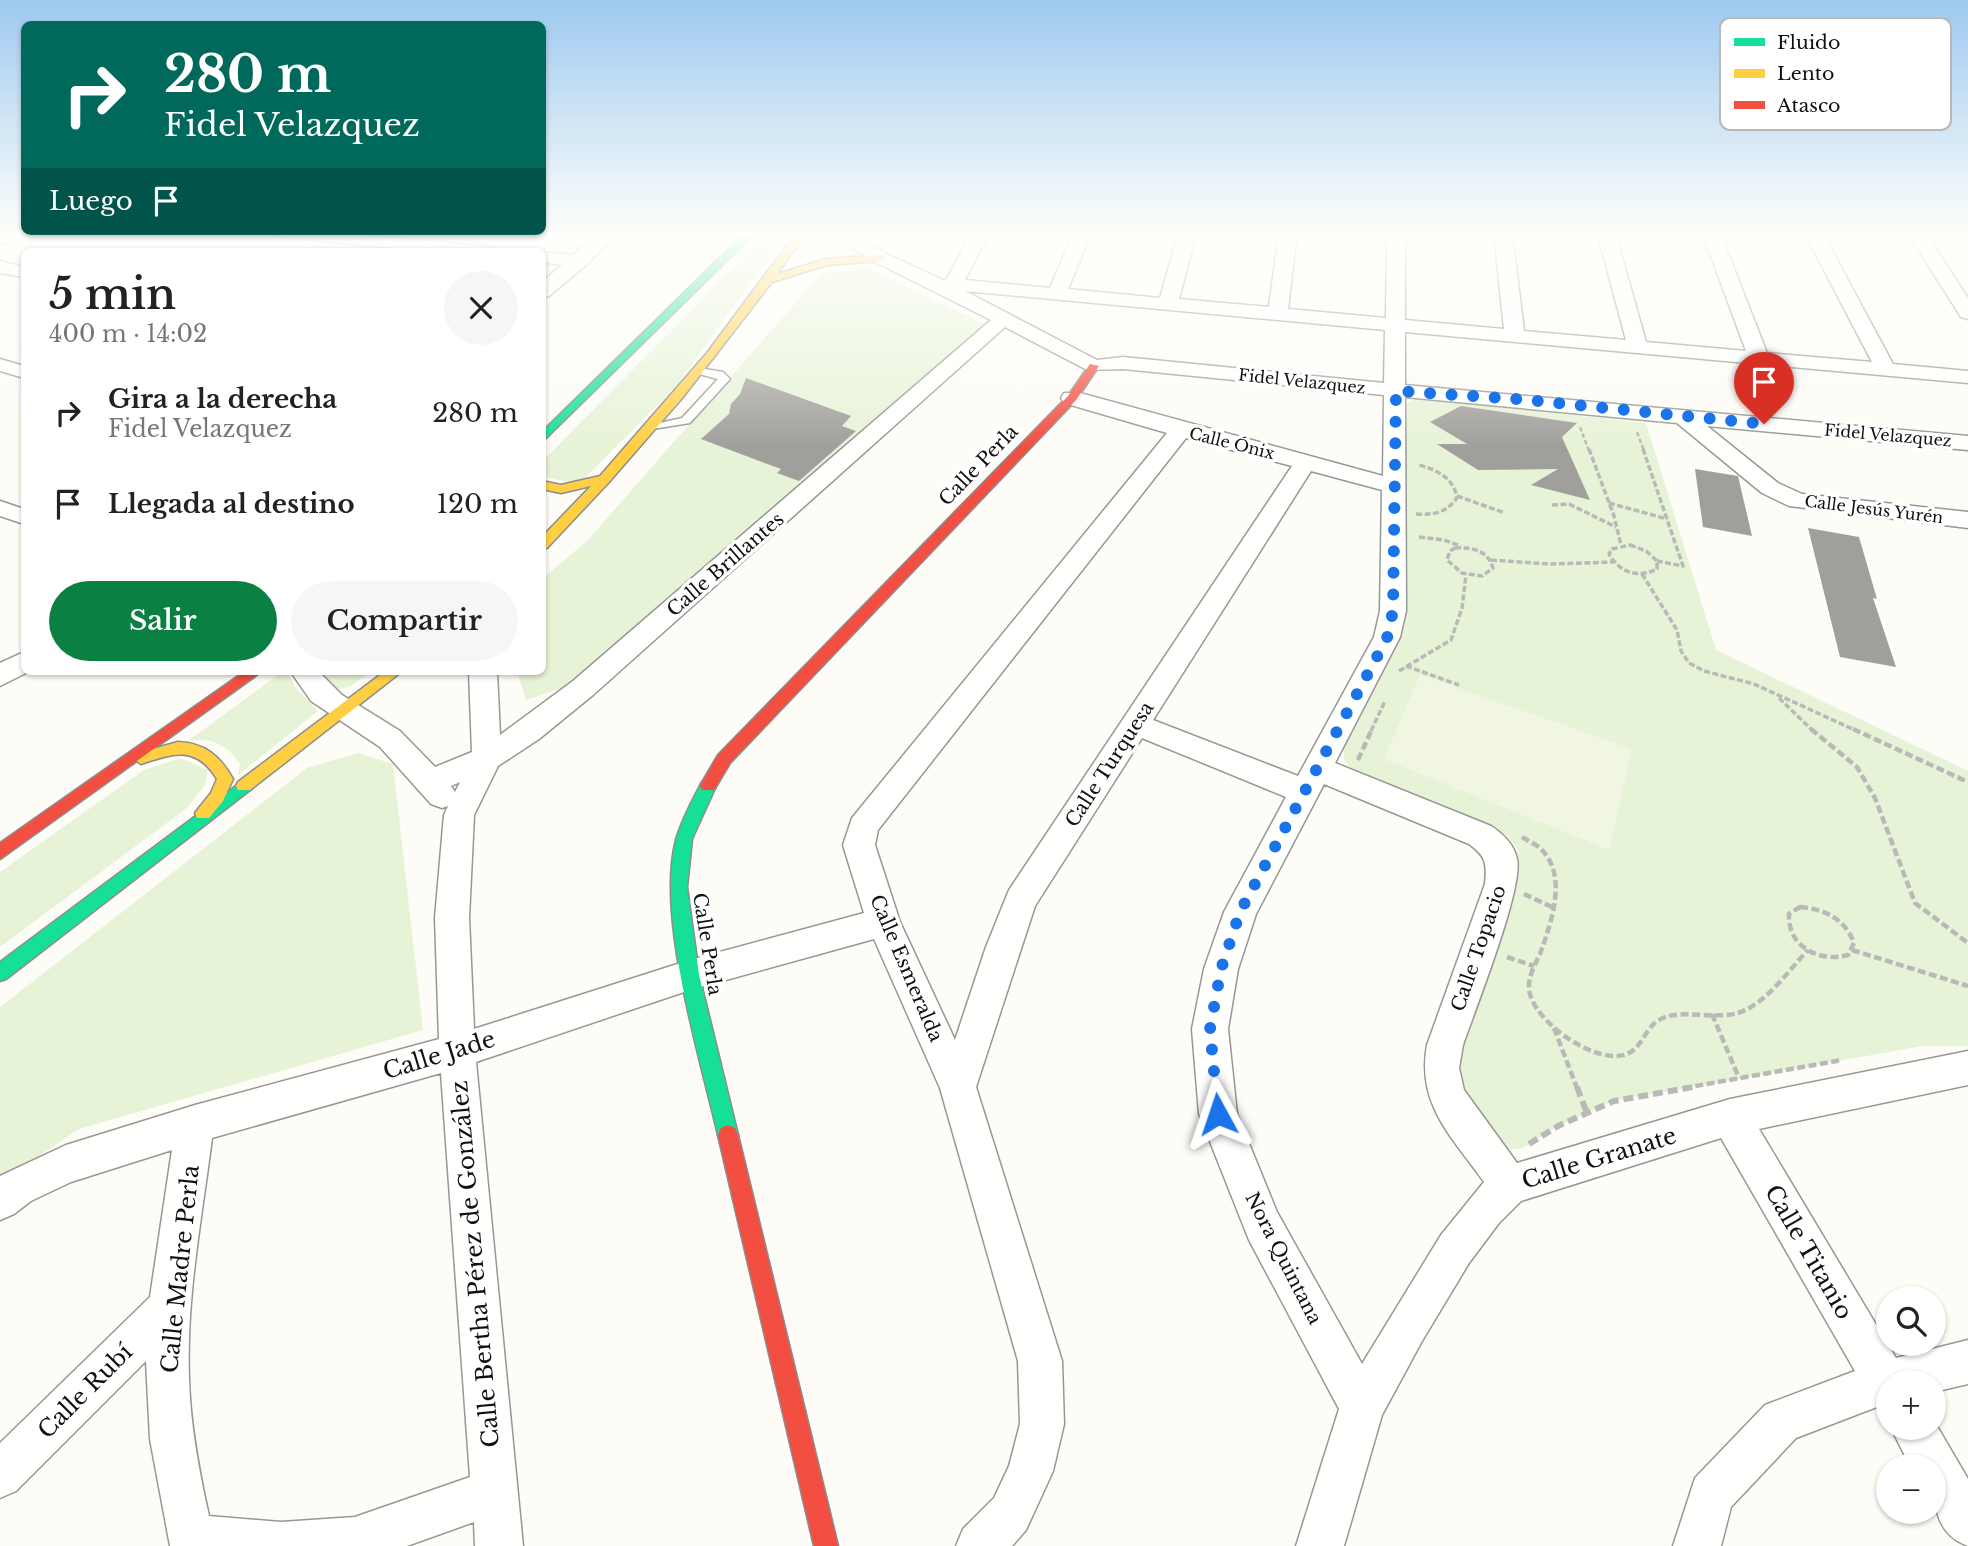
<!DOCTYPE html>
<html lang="es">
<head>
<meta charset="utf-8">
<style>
  body { margin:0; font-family:"Libre Baskerville",serif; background:#f6f6f6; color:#222; height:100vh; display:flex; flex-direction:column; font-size:26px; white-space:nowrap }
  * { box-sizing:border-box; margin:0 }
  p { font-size:23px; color:#767676 }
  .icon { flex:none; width:38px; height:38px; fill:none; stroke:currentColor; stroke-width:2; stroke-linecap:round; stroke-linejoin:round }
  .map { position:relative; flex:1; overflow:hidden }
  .sheet { position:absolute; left:21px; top:248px; width:525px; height:427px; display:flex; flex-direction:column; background:#fff; border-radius:10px; box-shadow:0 2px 5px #0004 }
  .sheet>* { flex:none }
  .guide { position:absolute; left:21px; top:21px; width:525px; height:214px; border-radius:10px; box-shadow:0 2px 5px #0004; background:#00695c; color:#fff; overflow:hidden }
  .tools { position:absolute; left:1876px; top:1286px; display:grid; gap:14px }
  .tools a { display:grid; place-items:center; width:70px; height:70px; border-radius:50%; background:#fff; box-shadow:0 2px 5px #0004; font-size:35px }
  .pin { position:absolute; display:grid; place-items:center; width:60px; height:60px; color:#fff; margin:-72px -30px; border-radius:50% 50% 50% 0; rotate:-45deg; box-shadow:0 0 7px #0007 }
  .pin .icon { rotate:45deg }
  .me { position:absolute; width:77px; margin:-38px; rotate:355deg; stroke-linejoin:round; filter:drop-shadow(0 0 5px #0008) }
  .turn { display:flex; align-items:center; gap:24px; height:147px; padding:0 28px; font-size:32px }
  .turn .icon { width:91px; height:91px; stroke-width:2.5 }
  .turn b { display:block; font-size:49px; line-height:60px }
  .then { display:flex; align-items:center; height:66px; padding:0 28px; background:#0003; gap:14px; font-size:26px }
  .round { display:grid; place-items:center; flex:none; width:74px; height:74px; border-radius:37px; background:#f6f6f6 }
  .headline { display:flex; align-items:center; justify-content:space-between; height:119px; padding:0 28px }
  h1 { font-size:42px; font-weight:600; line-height:52px }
  .primary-button { display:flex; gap:14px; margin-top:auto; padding:14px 28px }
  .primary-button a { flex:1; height:80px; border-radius:42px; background:#0b8043; color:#fff; font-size:28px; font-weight:600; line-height:80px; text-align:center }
  .primary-button a+a { background:#f6f6f6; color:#222 }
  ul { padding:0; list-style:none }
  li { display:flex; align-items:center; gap:21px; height:91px; padding:0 28px }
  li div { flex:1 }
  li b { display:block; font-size:26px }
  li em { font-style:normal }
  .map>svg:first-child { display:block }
  .green { fill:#e7f3d7 }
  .pitch { fill:#f0f6e1 }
  .building { fill:#a19f9c }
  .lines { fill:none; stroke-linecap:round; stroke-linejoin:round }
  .lane-casing { stroke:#979795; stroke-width:3 }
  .street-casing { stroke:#979795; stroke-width:3 }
  .fast-casing { stroke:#8e8d8b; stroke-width:3 }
  .slow-casing { stroke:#8e8d8b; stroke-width:3 }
  .jam-casing { stroke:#8e8d8b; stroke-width:3 }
  .path-far3 { stroke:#b9b9b8; stroke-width:2.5; stroke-dasharray:4.5 2.5; stroke-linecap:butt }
  .path-far2 { stroke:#b9b9b8; stroke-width:3.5; stroke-dasharray:6 2.5; stroke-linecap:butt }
  .path-far1 { stroke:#b9b9b8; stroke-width:4.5; stroke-dasharray:8 3.5; stroke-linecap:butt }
  .path { stroke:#b9b9b8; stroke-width:6; stroke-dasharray:10 5; stroke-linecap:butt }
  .lane { fill:#fffffe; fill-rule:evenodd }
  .street { fill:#fffffe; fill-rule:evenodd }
  .fast { fill:#16e098; fill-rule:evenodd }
  .slow { fill:#ffcf43; fill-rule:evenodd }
  .jam { fill:#f24e42; fill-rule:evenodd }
  .route { stroke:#1a73e8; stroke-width:12; stroke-dasharray:0 21.6 }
  .labels { text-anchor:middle; stroke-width:7; stroke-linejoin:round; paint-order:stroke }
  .far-street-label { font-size:16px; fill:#111; stroke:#fff }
  .street-label { font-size:19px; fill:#111; stroke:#fff }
  .near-street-label { font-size:23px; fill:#111; stroke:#fff }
  .key { fill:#fff; stroke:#b8b8b8; stroke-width:2 }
  .key-label { font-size:19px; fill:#111 }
</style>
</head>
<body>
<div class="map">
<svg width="1968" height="1546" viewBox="0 0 1968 1546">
  <rect width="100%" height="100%" fill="#fdfcf7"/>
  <g class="green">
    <polygon points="768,232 787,232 677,385 585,478 570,482 543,477 542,462"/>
    <polygon points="864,266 984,324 577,683 526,700 517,672 542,672 543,578 587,541 821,274"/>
    <polygon points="1416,398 1646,423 1716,650 1968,771 1968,1046 1923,1046 1614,1101 1558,1126 1521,1149 1503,1149 1452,1071 1457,1042 1518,855 1517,848 1506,835 1350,768 1344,759 1344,748 1395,644 1403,601 1407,404"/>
    <path d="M282 672H287L296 688 318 711 238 775 240 764C227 744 211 737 188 741Z"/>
    <path d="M319 672H370C352 686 333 702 319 672Z"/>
    <polygon points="358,753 393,764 423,1030 79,1129 0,1183 0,1007 307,768"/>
    <polygon points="180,758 208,770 205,785 187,808 0,947 0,872 144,770"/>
  </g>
  <polygon class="pitch" points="1420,675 1632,749 1609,850 1384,759"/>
  <g class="building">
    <polygon points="746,378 851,416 842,426 856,431 799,481 777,473 781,469 701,439 729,414 731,404 740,394"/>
    <polygon points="1461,406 1577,423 1562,437 1590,500 1531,485 1558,469 1478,470 1437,444 1467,444 1430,422"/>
    <polygon points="1695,469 1738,476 1752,536 1703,527"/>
    <polygon points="1808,528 1859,537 1877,599 1873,598 1896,667 1840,657"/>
  </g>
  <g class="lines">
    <g class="lane-casing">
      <polygon id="lane" points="699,368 723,372 730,379 690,423 646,430 646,426 682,418 718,379 695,373 694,371"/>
    </g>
    <g class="street-casing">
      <g id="street">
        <polygon points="25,232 22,236 0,244 0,233"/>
        <polygon points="273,232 336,232 490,247 499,252 434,252 282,237"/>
        <polygon points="600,232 619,232 586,265 549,296 542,298 542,282 562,265 542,262 542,252 540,252 542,252 573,255"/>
        <path d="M827 232H849L887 254 943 280 947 279 972 232H990L965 280 1050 288 1074 232H1092L1068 289 1160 298 1179 232H1197L1179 299 1269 307 1279 232H1297L1288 309 1386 318 1387 232H1405V320L1504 329 1494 232H1512L1524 331 1626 340 1597 232H1615L1646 342 1746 351 1702 232H1720L1767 353 1872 362 1804 232H1822L1893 364 1968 371V383L1405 332V385L1968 436V450L1707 426 1778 483 1802 494 1968 512V528L1789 506 1762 493 1677 423 1405 397 1406 611 1400 637 1335 763 1491 826C1503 834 1514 844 1517 859 1524 887 1475 1010 1463 1045L1459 1068 1464 1090 1517 1163 1730 1099 1968 1051V1085L1759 1129 1896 1358 1968 1340V1384L1934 1392V1382H1888V1408L1882 1405 1796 1438 1731 1507 1721 1546H1673L1695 1478 1765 1405 1855 1371 1721 1138 1521 1201 1499 1223 1469 1263 1422 1341 1382 1415 1344 1546H1296L1339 1409 1249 1240 1199 1114 1192 1029 1204 969 1224 912 1286 797 1142 738 1035 906 976 1087 1062 1361 1064 1424 1053 1471 1026 1530 1012 1546H956L963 1529 994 1498 1009 1466 1020 1424 1018 1361 940 1088 874 939 690 990 476 1062 523 1546H475L474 1522 407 1546H170L150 1439 146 1361 16 1491 0 1498V1443L150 1297 172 1150 71 1182 31 1201 14 1214 0 1220V1176L66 1145 195 1105 439 1039 435 918 444 815 448 806 442 808 431 804 380 747 311 701 291 672H319L342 695 400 731 435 767 472 752 469 672H497L500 735 573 681 991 320 875 262ZM965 291 1385 330 1384 383 1123 357 1097 360ZM1005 327 1087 370 1123 369 1384 395 1383 476 1080 393H1064L1061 398 1064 403 1167 433 852 818 843 845 864 913 690 960 474 1029 469 918 474 815 498 766 539 739 593 695ZM1186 438 1292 466 1009 890 986 947 955 1040 900 922 875 845 878 830ZM1311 471 1382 490 1380 611 1374 637 1298 776 1153 720ZM460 782 455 792 451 786ZM1324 784 1469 844C1486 856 1487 864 1485 884L1427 1045C1416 1104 1452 1137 1484 1182L1441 1235 1362 1364 1277 1212 1237 1114 1228 1029 1238 969 1256 914ZM441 1073 470 1477 355 1517 281 1522 209 1516C199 1471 190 1424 189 1378 186 1297 202 1218 212 1138Z"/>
        <polygon points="1907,232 1925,232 1968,298 1968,319 1961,317"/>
        <polygon points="0,261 24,267 24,277 0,273"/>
        <polygon points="0,359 24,366 24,378 0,371"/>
        <polygon points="0,501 24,509 24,524 0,516"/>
        <polygon points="24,652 24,672 28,672 0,686 0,663"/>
        <path d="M1934 1421 1968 1479V1546C1932 1533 1934 1499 1934 1466H1910L1891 1428H1934Z"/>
      </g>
    </g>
    <g class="fast-casing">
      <g id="fast">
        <polygon points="746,232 756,232 542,442 542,432"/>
        <polygon points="244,780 250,782 252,786 250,790 6,979 0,981 0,962"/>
        <path d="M708 780 714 782 716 786 692 839 687 887 699 975 738 1135 735 1142 728 1145 721 1142 718 1135C700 1056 656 917 676 840 681 821 693 799 702 782Z"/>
      </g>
    </g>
    <g class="slow-casing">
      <g id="slow">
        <polygon points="797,232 807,232 777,274 826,259 881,255 886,258 881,261 827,265 772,282 683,397 609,482 547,548 542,549 542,537 591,486 561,493 542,489 542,481 561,485 600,476 707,353"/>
        <polygon points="384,672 401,672 250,790 238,790 236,786 238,782"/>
        <path d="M178 742C205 743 220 756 233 779L223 801 209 818H197L195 813 211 793 217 779C196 745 174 753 141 764L133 758 135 754Z"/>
      </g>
    </g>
    <g class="jam-casing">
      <g id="jam">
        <polygon points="1090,364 1099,366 1076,400 730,763 714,790 702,790 700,786 718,755 1068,396"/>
        <polygon points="244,672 261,672 0,859 0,843"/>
        <polygon points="728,1125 735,1128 738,1135 838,1546 814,1546 718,1135 721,1128"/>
      </g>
    </g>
    <g class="path-far3">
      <polyline points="1580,427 1589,451"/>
      <polyline points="1637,432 1644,451"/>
    </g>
    <g class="path-far2">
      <polyline points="1589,449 1614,516 1621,545"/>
      <polyline points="1643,449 1683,566 1657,561"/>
      <polyline points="1457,496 1505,513"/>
      <polyline points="1609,503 1667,519"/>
      <polyline points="1552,505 1569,504 1616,527"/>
      <path d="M1416 514C1434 515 1446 513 1457 498 1454 478 1437 470 1419 465"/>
      <polyline points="1419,537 1444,540 1461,546"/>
      <path d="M1630 545 1646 551 1657 561V569C1638 579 1619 572 1609 554L1612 549Z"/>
      <path d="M1455 548C1472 547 1488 550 1493 568L1482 576 1462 573 1447 560 1450 551Z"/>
      <polyline points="1491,560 1549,564 1613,562"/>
      <polyline points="1642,574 1677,630 1681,651 1689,663 1704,671 1754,684 1857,731"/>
      <polyline points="1406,666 1459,685"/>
      <polyline points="1399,671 1451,640 1462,608 1466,575"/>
      <polyline points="1779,698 1813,731"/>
      <polyline points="1371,731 1385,701"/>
    </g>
    <g class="path-far1">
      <polyline points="1811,729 1857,767 1875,798 1915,903 1968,943"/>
      <polyline points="1853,729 1968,782"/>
      <polyline points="1358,760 1372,729"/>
      <path d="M1522 837C1528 841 1535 844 1540 848 1569 875 1551 923 1540 954 1535 964 1528 977 1529 989 1532 1021 1596 1066 1627 1054 1642 1048 1645 1028 1659 1020 1677 1008 1716 1020 1738 1013 1766 1004 1788 971 1808 950"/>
      <polyline points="1524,894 1554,908"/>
      <path d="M1800 907C1825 909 1845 919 1854 943L1848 955C1819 963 1787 946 1789 914Z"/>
      <polyline points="1852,950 1968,986"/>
      <polyline points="1507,957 1534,966"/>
      <polyline points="1712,1014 1739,1078"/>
      <polyline points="1554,1028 1577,1088"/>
      <polyline points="1684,1088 1842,1060"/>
    </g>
    <g class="path">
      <polyline points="1577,1087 1587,1113"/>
      <polyline points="1529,1144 1558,1126 1614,1101 1693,1087"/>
    </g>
    <use href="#lane" class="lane"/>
    <use href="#street" class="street"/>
    <use href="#fast" class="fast"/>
    <use href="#slow" class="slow"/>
    <use href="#jam" class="jam"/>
  </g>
  <linearGradient id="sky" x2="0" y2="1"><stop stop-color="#9dc9ee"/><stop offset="0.52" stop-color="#fefefb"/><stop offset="1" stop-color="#fefefb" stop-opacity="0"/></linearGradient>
  <rect width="1968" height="448" fill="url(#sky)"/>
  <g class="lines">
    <polyline class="route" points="1218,1114 1210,1029 1221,969 1240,912 1387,638 1393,611 1396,391 1517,399 1764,424"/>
  </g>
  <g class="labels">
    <g class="far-street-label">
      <text transform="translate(1302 381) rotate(6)" y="6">Fidel Velazquez</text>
      <text transform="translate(1888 435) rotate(5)" y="6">Fidel Velazquez</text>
      <text transform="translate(1232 443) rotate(14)" y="6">Calle Ónix</text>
      <text transform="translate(1874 509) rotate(7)" y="6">Calle Jesús Yurén</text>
    </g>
    <g class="street-label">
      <text transform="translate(978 465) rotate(-46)" y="7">Calle Perla</text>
      <text transform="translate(725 564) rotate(-41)" y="7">Calle Brillantes</text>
      <text transform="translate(1109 764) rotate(-57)" y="7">Calle Turquesa</text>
      <text transform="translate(708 944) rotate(81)" y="7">Calle Perla</text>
      <text transform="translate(1478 948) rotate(-71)" y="7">Calle Topacio</text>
      <text transform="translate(907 968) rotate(67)" y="7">Calle Esmeralda</text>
      <text transform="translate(1284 1258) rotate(63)" y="7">Nora Quintana</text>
    </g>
    <g class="near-street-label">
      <text transform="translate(439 1055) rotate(-17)" y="8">Calle Jade</text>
      <text transform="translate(1599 1158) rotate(-17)" y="8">Calle Granate</text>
      <text transform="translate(1809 1252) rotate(60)" y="8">Calle Titanio</text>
      <text transform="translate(475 1264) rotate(-95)" y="8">Calle Bertha Pérez de González</text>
      <text transform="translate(180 1269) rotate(-84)" y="8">Calle Madre Perla</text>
      <text transform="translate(85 1391) rotate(-45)" y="8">Calle Rubí</text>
    </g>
  </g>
  <rect x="1720" y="18" width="231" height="112" rx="10" class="key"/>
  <rect x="1734" y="38" width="31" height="8" fill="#16e098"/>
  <rect x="1734" y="69" width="31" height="9" fill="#ffcf43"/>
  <rect x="1734" y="101" width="31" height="8" fill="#f24e42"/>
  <g class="key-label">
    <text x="1777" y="49">Fluido</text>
    <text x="1777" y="80">Lento</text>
    <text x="1777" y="112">Atasco</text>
  </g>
</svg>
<div class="tools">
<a><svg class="icon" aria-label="search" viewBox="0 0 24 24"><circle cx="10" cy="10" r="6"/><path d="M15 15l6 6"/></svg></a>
<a>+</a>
<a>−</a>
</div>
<div class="pin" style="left:1764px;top:424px;background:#d93025"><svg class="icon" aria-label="arrive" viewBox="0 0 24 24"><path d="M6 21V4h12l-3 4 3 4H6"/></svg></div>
<svg class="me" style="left:1218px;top:1114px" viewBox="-20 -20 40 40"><path d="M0-17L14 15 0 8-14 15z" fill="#1a73e8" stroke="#fff" stroke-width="4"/></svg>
<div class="guide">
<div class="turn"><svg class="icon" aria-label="right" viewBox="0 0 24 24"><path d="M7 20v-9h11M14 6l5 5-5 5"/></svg><div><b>280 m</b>Fidel Velazquez</div></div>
<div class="then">Luego<svg class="icon" aria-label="arrive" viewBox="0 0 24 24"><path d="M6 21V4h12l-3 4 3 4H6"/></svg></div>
</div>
<section class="sheet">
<div class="headline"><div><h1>5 min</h1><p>400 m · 14:02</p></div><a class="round"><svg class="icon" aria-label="close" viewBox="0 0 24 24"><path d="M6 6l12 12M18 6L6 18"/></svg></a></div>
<ul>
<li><svg class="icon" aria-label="right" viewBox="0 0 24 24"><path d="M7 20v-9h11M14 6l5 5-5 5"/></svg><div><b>Gira a la derecha</b><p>Fidel Velazquez</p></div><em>280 m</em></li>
<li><svg class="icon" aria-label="arrive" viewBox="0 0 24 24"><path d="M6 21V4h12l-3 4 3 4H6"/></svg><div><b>Llegada al destino</b></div><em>120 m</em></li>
</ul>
<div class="primary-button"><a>Salir</a><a>Compartir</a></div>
</section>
</div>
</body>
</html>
